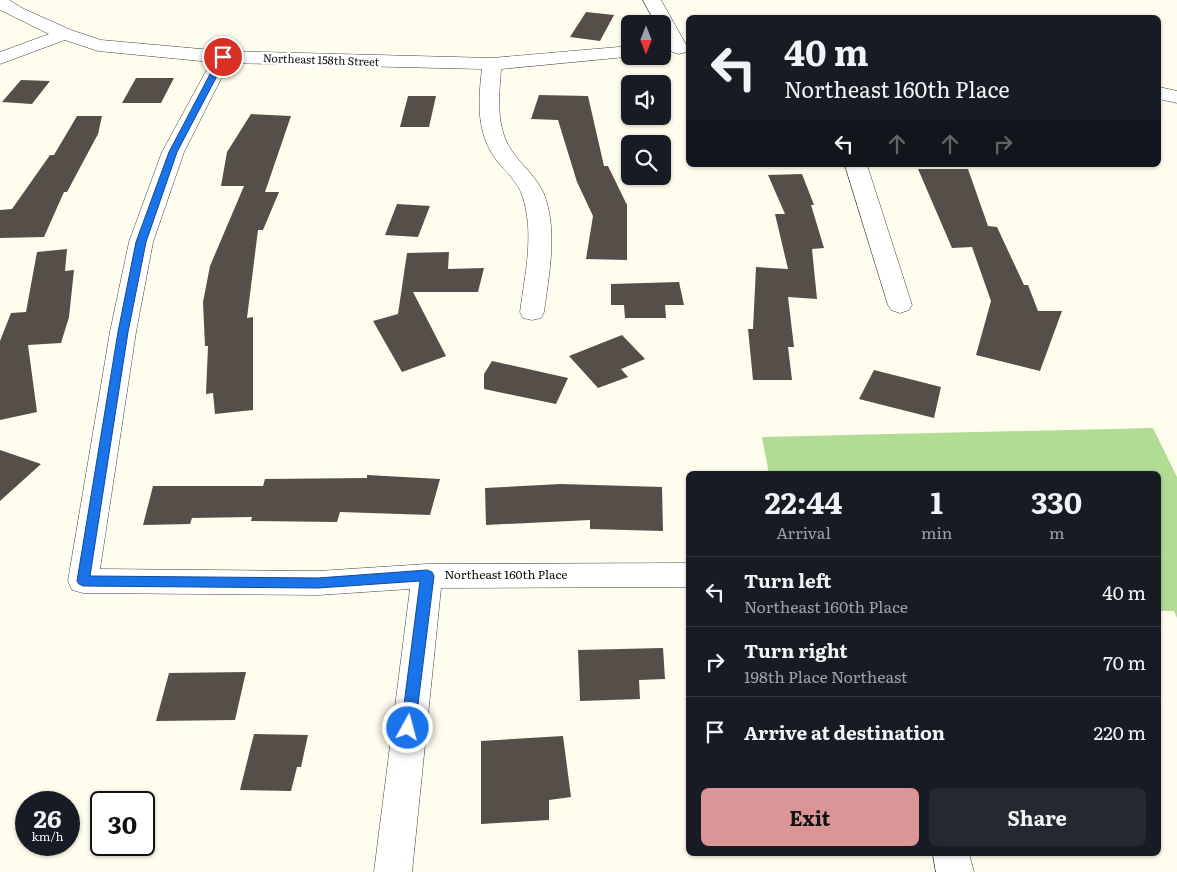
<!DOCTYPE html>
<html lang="en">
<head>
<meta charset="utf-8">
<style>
  body { margin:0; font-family:Literata,serif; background:#242831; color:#f1f3f6; height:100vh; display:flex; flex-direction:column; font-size:19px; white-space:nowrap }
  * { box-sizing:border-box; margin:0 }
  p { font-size:16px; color:#9ea1a6 }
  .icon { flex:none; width:28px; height:28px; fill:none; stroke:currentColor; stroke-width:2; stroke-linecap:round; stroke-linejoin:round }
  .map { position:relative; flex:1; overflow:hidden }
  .details { position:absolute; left:686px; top:471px; width:475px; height:385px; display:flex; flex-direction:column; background:#171b24; border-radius:8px; box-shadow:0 1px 4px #0004 }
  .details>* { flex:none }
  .banner { position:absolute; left:686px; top:15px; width:475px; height:152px; border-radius:8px; box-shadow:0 1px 4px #0004; background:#171b24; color:#f1f3f6; overflow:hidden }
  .needle { width:32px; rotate:180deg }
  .buttons { position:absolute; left:621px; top:15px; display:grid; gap:10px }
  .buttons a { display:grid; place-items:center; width:50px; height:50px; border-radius:8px; background:#171b24; box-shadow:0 1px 4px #0004; font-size:25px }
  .speed { position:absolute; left:15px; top:791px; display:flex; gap:10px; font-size:25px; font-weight:700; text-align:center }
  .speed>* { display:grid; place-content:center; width:65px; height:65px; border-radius:50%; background:#171b24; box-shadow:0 1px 4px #0004; line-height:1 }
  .speed small { font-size:12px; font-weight:400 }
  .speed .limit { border:2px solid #111; border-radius:8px; background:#fff; color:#111 }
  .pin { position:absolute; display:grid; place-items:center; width:42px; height:42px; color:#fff; margin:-21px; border:2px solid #fff; border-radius:50%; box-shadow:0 1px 5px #0007 }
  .me { position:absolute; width:55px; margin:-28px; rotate:7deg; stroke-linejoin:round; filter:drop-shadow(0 0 4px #0008) }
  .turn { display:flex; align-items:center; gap:18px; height:105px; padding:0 15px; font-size:22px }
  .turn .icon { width:65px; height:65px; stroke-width:2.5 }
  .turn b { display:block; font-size:35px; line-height:42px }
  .lanes { display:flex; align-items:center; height:48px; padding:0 15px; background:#0003; justify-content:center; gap:25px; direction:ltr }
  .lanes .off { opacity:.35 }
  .eta { display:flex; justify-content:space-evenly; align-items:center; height:85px; text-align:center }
  .eta b { font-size:30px; font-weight:700; line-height:35px }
  .primary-button { display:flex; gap:10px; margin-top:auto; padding:10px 15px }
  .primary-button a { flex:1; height:58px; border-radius:8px; background:#dc9596; color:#111; font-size:20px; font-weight:700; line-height:58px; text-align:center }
  .primary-button a+a { background:#242831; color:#f1f3f6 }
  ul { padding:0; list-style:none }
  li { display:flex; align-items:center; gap:15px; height:70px; padding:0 15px; border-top:1px solid #363941 }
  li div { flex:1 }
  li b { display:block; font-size:19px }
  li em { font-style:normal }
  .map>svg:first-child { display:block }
  .forest { fill:#b0dc94 }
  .building { fill:#564f49 }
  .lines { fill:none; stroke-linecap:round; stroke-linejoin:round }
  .minor-casing { stroke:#404040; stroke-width:1 }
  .minor { fill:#fff; fill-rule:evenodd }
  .route { fill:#1a73e8; stroke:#114b97 }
  .labels { text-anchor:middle; stroke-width:5; stroke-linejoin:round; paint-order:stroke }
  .far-street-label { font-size:11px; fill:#0d0d0d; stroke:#fff }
  .street-label { font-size:12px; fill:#0d0d0d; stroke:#fff }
</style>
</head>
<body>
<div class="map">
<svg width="1177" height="872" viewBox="0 0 1177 872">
  <rect width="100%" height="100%" fill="#fffded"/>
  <polygon class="forest" points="1153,428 1177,477 1177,618 1174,611 1159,611 1159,474 769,474 762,437"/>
  <g class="building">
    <polygon points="586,12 614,15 600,41 570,37"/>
    <polygon points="136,78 174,78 161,103 122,103"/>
    <polygon points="21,80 50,81 32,104 2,102"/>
    <polygon points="539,95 588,96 604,166 608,166 627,205 627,260 586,259 593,216 577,182 558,120 531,119"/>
    <polygon points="408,96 436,96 429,127 400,127"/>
    <polygon points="251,114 291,116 265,192 279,192 263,230 258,230 247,318 253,317 253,410 215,414 213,393 206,394 208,346 205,346 203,302 210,266 244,186 221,186 227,152"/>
    <polygon points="77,116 102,116 98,134 67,192 64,192 44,237 0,238 0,210 12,209 50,155 54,155"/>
    <polygon points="918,169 968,169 988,226 997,227 1024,285 1028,285 1038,311 1062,311 1040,371 976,355 991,301 972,247 952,248"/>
    <polygon points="802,174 814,205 811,205 824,248 812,249 817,299 788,297 794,347 788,347 792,380 753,380 748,329 753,329 756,267 788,269 775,214 785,214 768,175"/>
    <polygon points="397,204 430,206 418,237 385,235"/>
    <polygon points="67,249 65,271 74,270 69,317 61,343 28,345 37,412 0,420 0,341 11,313 26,312 37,252"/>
    <polygon points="449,252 448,269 484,268 478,292 413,292 446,356 402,372 373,321 398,314 407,253"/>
    <polygon points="679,282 684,305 665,305 666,318 625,318 624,305 611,305 611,284"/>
    <polygon points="622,335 645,359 621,369 628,377 598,388 569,356"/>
    <polygon points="492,361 568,378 556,404 484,389 484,374"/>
    <polygon points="874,370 941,387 934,418 859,399"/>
    <polygon points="0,450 41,464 0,501"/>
    <polygon points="367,475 440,479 430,515 340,512 337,522 251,521 252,517 192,518 190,524 143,525 153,486 263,486 265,479 367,478"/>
    <polygon points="561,484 662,487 663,531 590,529 590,520 486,525 485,488"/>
    <polygon points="663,648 665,679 639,680 640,699 580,701 578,650"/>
    <polygon points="246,672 235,720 156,721 169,673"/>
    <polygon points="254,734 308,735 301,767 297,767 291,791 240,790"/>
    <polygon points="563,736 571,797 549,800 549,820 481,824 481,741"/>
  </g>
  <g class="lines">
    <g class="minor-casing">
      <g id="minor">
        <path d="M0 0H9L24 9 71 30 101 40 223 51 492 58 630 46V56H636L501 69C499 98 495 129 514 154 524 167 537 178 544 194 558 231 549 274 544 312L541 318 532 320 523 318 520 312C525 274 535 232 522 195 517 181 506 172 497 161 476 133 478 102 482 69L229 63 184 152 153 242 136 332 100 569 318 571 427 564 689 563V587L441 588 412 872H374L410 589 318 595 83 593 72 590 68 581 110 332 129 242 162 152 211 62 98 51 65 40 0 64V52L49 34 0 10Z"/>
        <polygon points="643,0 661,0 688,48 686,52 679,54 672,52 662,35 662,24 656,24"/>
        <polygon points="1159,87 1177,91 1177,103 1159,99"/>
        <polygon points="845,165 867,165 912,305 909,310 900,313 891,310 888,305"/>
        <polygon points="933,854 969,854 974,872 936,872"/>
      </g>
    </g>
    <use href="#minor" class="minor"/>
  </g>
  <polygon class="route" points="223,54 227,57 177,152 146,242 128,332 90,576 318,578 427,570 432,572 434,576 415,728 413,733 408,735 403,733 401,728 420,581 318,588 83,586 79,584 77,581 118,332 136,242 169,152 219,57"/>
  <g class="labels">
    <g class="far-street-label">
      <text transform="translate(321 60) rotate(2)" y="4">Northeast 158th Street</text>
    </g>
    <g class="street-label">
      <text x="506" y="579">Northeast 160th Place</text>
    </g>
  </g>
</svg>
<div class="buttons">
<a><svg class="needle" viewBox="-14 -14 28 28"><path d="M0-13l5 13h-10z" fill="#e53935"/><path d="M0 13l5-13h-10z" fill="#9ea1a6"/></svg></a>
<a><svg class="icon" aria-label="sound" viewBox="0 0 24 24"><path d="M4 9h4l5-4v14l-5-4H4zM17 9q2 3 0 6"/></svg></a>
<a><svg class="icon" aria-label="search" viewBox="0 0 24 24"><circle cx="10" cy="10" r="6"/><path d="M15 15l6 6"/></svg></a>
</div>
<div class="speed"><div>26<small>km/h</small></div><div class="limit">30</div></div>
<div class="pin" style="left:223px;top:57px;background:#d93025"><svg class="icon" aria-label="arrive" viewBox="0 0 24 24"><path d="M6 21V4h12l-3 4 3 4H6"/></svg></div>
<svg class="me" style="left:408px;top:728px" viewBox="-20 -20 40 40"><circle r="17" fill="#1a73e8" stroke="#fff" stroke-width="3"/><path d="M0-11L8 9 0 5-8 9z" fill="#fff"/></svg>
<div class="banner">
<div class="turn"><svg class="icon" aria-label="left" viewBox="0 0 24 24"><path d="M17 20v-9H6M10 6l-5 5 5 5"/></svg><div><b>40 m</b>Northeast 160th Place</div></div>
<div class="lanes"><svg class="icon" aria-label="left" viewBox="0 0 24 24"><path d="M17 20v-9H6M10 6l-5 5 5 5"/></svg><svg class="icon off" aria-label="ahead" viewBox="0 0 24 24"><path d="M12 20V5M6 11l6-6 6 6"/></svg><svg class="icon off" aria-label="ahead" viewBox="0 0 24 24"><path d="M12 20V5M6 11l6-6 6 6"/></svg><svg class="icon off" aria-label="right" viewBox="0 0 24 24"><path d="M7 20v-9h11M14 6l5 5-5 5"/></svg></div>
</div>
<section class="details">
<div class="eta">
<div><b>22:44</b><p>Arrival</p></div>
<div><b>1</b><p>min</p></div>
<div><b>330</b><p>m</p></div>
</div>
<ul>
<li><svg class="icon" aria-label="left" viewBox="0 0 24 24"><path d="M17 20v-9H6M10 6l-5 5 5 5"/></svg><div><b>Turn left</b><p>Northeast 160th Place</p></div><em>40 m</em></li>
<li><svg class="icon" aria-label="right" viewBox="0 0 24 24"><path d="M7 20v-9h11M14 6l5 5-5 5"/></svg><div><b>Turn right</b><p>198th Place Northeast</p></div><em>70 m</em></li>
<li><svg class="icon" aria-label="arrive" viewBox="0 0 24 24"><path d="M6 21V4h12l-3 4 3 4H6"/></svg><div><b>Arrive at destination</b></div><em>220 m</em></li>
</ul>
<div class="primary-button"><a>Exit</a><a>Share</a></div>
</section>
</div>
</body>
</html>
